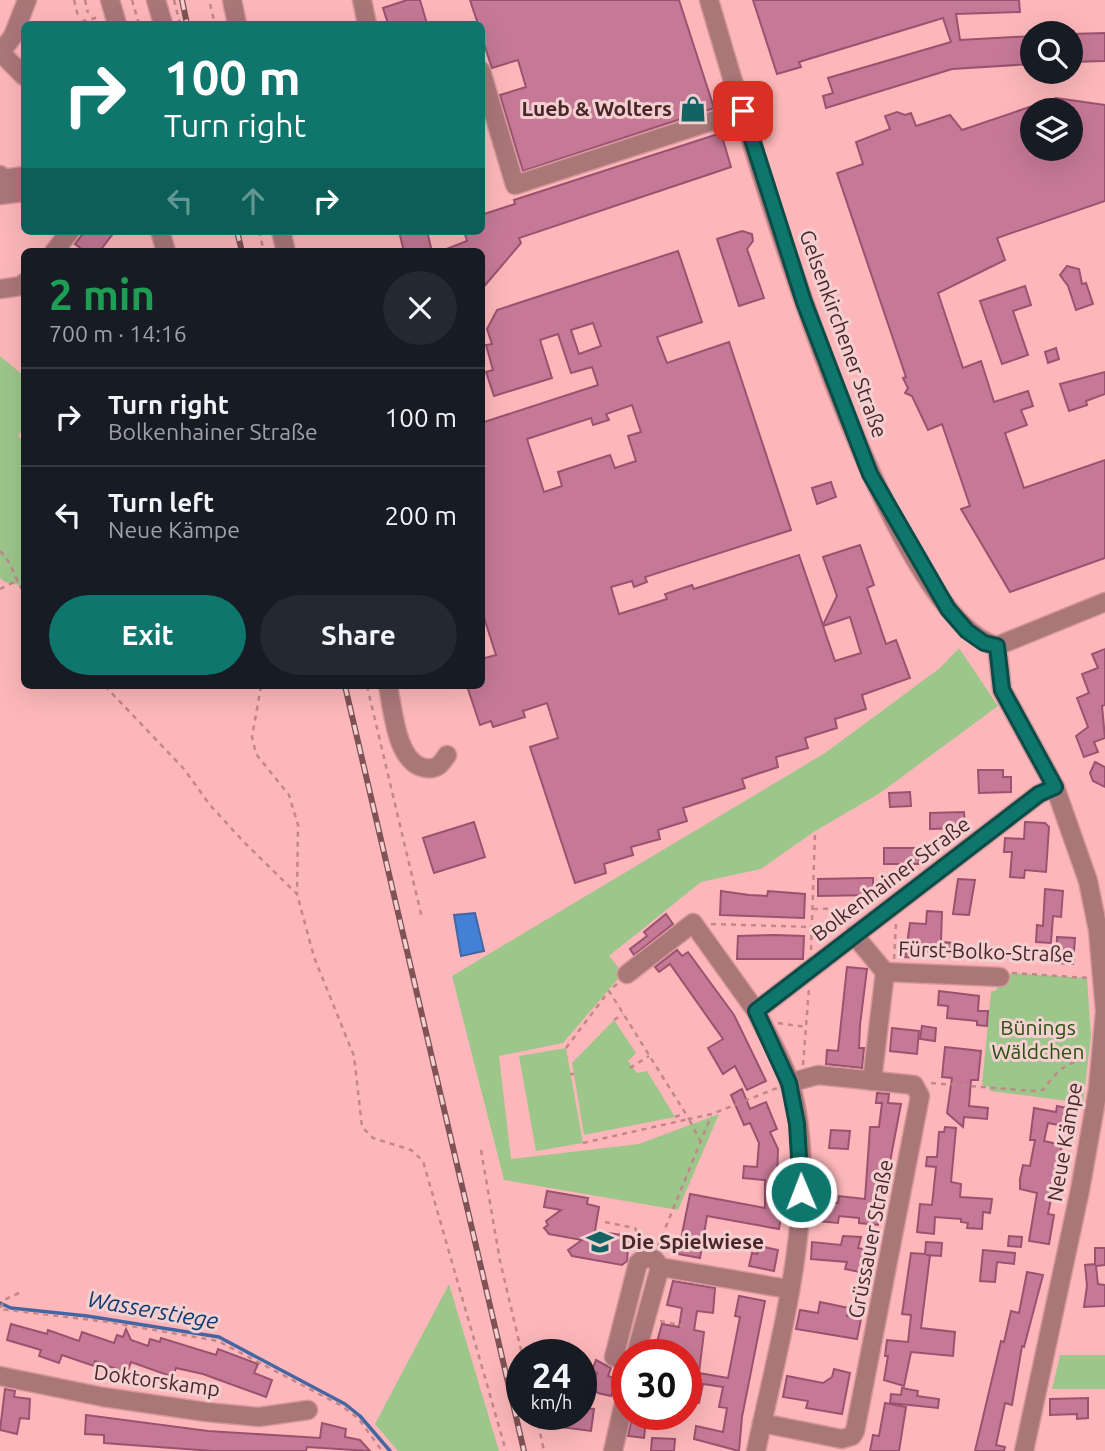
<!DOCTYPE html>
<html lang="en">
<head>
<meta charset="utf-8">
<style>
  body { margin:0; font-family:Ubuntu,sans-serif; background:#242831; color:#f1f3f6; height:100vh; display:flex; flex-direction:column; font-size:26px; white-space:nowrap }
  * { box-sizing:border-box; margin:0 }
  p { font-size:23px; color:#9ea1a6 }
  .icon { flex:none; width:38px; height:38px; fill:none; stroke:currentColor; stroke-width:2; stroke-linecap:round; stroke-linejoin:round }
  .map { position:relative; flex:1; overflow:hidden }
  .drawer { position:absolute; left:21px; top:248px; width:464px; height:441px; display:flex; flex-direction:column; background:#171b24; border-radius:10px; box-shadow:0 7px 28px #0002 }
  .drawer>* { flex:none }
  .top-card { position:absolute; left:21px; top:21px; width:464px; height:214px; border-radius:10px; box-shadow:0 7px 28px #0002; background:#0f766e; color:#fff; overflow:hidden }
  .buttons { position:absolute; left:1020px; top:21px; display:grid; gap:14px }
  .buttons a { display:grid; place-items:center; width:63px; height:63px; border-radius:50%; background:#171b24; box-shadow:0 7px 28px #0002; font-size:35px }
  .speed { position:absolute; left:506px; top:1339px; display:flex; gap:14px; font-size:35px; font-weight:700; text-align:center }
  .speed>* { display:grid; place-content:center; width:91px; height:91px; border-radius:50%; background:#171b24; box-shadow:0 7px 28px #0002; line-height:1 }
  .speed small { font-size:18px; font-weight:400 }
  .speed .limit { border:10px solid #d22; background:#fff; color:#111 }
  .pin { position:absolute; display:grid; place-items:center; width:60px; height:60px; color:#fff; margin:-30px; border-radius:14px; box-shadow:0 4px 10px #0006 }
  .me { position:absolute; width:77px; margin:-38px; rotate:359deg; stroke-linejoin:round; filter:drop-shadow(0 0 5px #0008) }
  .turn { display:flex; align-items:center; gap:24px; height:147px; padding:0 28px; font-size:32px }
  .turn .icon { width:91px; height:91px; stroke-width:2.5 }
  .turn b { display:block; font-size:49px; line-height:60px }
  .lanes { display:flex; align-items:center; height:66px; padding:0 28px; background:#0003; justify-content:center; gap:35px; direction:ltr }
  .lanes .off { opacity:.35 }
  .round { display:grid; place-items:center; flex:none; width:74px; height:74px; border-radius:37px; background:#242831 }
  .head { display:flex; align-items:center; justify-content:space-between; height:119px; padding:0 28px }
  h1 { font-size:42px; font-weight:600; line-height:52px; color:#1e9e55 }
  .button { display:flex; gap:14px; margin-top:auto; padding:14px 28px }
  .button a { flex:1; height:80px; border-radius:42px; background:#0f766e; color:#fff; font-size:28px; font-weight:600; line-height:80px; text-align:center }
  .button a+a { background:#242831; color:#f1f3f6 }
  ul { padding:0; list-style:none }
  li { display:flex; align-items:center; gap:21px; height:98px; padding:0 28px; border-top:2px solid #363941 }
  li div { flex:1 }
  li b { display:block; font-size:26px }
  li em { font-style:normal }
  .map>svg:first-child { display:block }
  .green { fill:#9dc68b }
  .water { fill:#4281d6; stroke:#4466a2; stroke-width:2 }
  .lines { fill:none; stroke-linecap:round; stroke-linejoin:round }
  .stream { stroke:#4466a2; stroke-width:3.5 }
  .building { fill:#c67996; stroke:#9b526f; stroke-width:2; fill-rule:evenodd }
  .minor-casing { stroke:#d5979a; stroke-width:21 }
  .path { stroke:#c1878a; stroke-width:2.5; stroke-dasharray:5 5; stroke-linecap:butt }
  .minor { stroke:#aa7779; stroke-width:18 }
  .rail-casing { stroke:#7f5255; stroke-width:6 }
  .rail { stroke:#f3cfd0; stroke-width:3.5; stroke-dasharray:10; stroke-linecap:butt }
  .route-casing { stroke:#0a4d48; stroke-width:18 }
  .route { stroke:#0f766e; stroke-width:12 }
  .labels { text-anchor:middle; stroke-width:6; stroke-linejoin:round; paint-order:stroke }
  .poi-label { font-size:21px; font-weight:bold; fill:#482629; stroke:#f3cfd0; text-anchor:end }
  .street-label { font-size:21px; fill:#482629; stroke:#f3cfd0 }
  .park-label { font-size:21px; fill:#27500d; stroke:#f3cfd0 }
  .water-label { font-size:23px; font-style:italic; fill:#0f3b71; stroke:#f3cfd0 }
</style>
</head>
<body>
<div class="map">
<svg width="1105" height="1451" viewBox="0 0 1105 1451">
  <rect width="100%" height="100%" fill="#fdb7ba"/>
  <g class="green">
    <polygon points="0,356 24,376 24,427 18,436 24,442 24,586 5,582 0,578"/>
    <polygon points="959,648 998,706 880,793 812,833 761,869 701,882 609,956 623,973 563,1043 499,1056 511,1159 639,1144 719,1114 678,1210 504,1180 452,976 825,753 940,668"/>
    <polygon points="1007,973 1087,978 1091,1036 1083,1103 990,1091 989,1087 982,1085 991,991 995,991"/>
    <polygon points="614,1020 636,1053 628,1061 637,1073 647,1071 675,1117 584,1135 572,1063"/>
    <polygon points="566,1048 583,1143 536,1151 519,1056"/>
    <polygon points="449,1284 499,1451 398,1451 375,1424"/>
    <polygon points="1060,1355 1105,1355 1105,1389 1052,1389"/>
  </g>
  <polygon class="water" points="475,913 484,951 461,956 454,915"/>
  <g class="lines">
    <polyline class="stream" points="0,1303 11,1308 87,1316 219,1337 345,1404 360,1416 390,1451"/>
  </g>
  <g class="building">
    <polygon points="407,0 420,0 427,24 388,24 383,8"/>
    <polygon points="470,0 679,0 714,108 523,171 500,95 526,87 518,60 492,68 481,35 481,24 478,24"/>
    <polygon points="753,0 1019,0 1020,12 956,14 960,40 1032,36 1032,64 952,69 826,108 823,96 833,93 828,78 951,42 943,18 799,62 801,67 777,74"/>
    <polygon points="1105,33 1105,61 1071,62 1071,34"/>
    <path d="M1056 98 1105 105V201L997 238 1005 260 938 293 963 368 981 361 994 402 1028 391 1033 406 1021 410 1027 425 1005 433 1024 488 1105 460V558L1010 592 961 509 970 506 942 424 928 430 912 396 905 393 908 388 903 378 906 377 837 173 863 164 856 142 890 129 885 116 897 112 905 115 911 113 916 126 950 115 962 130ZM1032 110H1071V149H1032Z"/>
    <polygon points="721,133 731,167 519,238 521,243 481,290 481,252 439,252 467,241 464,231 481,231 481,215 515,204 514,200"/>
    <polygon points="85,231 115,231 99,252 86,252 75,244"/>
    <polygon points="399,231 427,231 432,252 404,252"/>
    <polygon points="742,231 752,234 753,241 747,249 764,298 739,306 717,239"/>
    <path d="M678 251 702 322 657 337 667 363 729 342 791 530 645 577 647 582 634 587 632 581 611 587 619 614 667 599 665 594 692 585 694 589 799 555 823 625 837 596 823 557 860 545 874 585 867 588 886 644 896 640 910 678 862 695 866 709 835 719 837 728 805 738 808 748 776 757 778 767 742 779 745 788 683 808 687 821 658 830 660 839 631 847 633 855 604 864 606 873 575 883 530 747 558 738 547 703 523 711 525 717 493 727 491 721 480 725 467 686H481V659L496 655 481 608V423L598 385 592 367 571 373 558 334 540 340 552 378 494 396 486 372 493 370 486 345 492 344 487 329 497 310ZM593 323 601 346 579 354 571 330ZM632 405 641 432 628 436 636 461 615 468 610 455 558 472 562 486 544 492 527 439 591 418 593 425 609 420 606 414ZM850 617 861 653 835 661 823 626Z"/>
    <polygon points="1067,266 1079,269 1082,284 1086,283 1093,304 1076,310 1068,286 1060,275"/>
    <polygon points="1025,286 1031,305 1013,311 1028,355 1002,364 980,301"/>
    <polygon points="1056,348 1059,359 1048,363 1045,352"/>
    <polygon points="1105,372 1105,394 1086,401 1087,405 1069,411 1060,384"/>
    <polygon points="831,482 836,497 817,504 812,488"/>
    <polygon points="1105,649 1105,705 1102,706 1105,738 1094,742 1098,752 1084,757 1076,736 1088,727 1077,698 1089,693 1082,674 1098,668 1092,654"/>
    <polygon points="1095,762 1105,767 1105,787 1093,781 1090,773"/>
    <polygon points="978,770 1003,770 1003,777 1011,777 1011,792 979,793"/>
    <polygon points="910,792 911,806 890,807 889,793"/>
    <polygon points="964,812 965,828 930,829 930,813"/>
    <polygon points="474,822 485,857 434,873 423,838"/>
    <polygon points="1025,822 1045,823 1049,827 1046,872 1025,870 1024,878 1010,877 1012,852 1004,852 1005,838 1024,839"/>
    <rect x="884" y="848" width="35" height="16"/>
    <polygon points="867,878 873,878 873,895 818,896 818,879"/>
    <polygon points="958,879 975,880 969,915 953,914"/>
    <polygon points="1045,889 1063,891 1061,917 1053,916 1051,943 1036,942 1037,925 1043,926"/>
    <polygon points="721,891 749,895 767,896 768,891 805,894 804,918 720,915"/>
    <polygon points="927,911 942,912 941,942 954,943 954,953 922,951 922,958 905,957 910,923 926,924"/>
    <polygon points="666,914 673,924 634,955 630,949 647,936 644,932"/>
    <polygon points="775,935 804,936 803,959 737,959 738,936"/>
    <polygon points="1057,937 1075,938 1073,964 1056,963"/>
    <polygon points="677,950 682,956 688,952 734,1015 766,1081 747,1090 735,1066 723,1074 708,1048 723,1039 670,964 659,972 655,967"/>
    <polygon points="847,967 867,969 860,1025 859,1048 864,1048 862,1068 826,1064 827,1050 838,1051"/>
    <polygon points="939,991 979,996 978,1011 988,1011 987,1026 977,1025 977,1021 947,1018 948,1006 938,1005"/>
    <polygon points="922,1026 936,1028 935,1041 920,1039"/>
    <polygon points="892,1028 919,1031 917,1054 890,1051"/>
    <polygon points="945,1047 981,1051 978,1080 971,1080 969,1106 988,1108 987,1119 964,1117 963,1127 947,1113 952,1078 942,1077"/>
    <polygon points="742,1089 750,1109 766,1102 777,1129 770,1132 778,1149 776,1210 782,1211 779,1229 707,1216 700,1258 678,1254 690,1194 765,1208 765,1180 743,1178 744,1166 757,1167 759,1143 750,1123 744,1125 731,1095"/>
    <polygon points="877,1093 889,1094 888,1103 901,1104 878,1225 859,1223 859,1218 839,1216 838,1223 818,1221 820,1201 838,1203 839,1196 865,1199 870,1127 879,1127 882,1103 876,1103"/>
    <polygon points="1057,1106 1072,1109 1069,1127 1048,1123 1044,1141 1062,1145 1048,1214 1054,1215 1049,1244 1029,1241 1037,1193 1020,1189 1020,1179 1023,1165 1030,1166 1035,1140 1030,1140 1034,1108 1056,1112"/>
    <polygon points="945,1127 956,1128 951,1182 961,1184 960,1197 992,1199 990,1213 983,1212 982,1229 967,1228 968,1223 961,1222 961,1219 935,1217 934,1234 917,1232 920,1204 932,1205 936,1167 926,1166 927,1157 937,1157 939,1132 944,1132"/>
    <polygon points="831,1130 850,1131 848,1149 829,1148"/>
    <polygon points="547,1191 588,1198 587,1204 599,1207 595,1231 629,1236 627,1261 622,1265 572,1256 568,1250 582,1240 549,1234 544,1228 548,1225 546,1221 561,1210 544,1207"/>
    <polygon points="843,1236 861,1237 858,1248 874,1251 870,1274 845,1269 847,1262 811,1259 812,1242 841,1245"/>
    <polygon points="1009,1236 1022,1237 1021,1247 1008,1246"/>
    <polygon points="926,1242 942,1243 941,1256 926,1255 930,1255 921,1328 955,1332 953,1356 911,1352 904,1386 884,1380 888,1356 885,1356 887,1340 908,1342 911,1315 902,1314 911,1253 925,1254"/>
    <polygon points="759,1246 778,1250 774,1271 749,1266 752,1253 757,1254"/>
    <polygon points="1095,1248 1105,1248 1105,1265 1096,1266 1098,1284 1105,1285 1105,1306 1084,1307 1087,1286 1085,1265 1095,1264"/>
    <polygon points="983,1250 1015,1253 1014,1264 997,1262 995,1282 980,1281"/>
    <polygon points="1027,1272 1043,1275 1024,1347 1022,1346 1012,1405 1005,1403 996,1445 1005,1447 1004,1451 975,1451 1001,1341 1004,1342 1011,1311 1019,1313"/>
    <polygon points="673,1281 715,1288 713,1313 697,1311 694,1330 704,1332 699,1373 728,1378 740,1317 735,1316 739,1296 765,1301 742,1417 739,1451 694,1439 696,1426 723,1432 727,1408 719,1407 723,1387 703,1384 699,1403 686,1400 686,1354 655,1349 662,1324 679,1327 682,1308 667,1305"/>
    <polygon points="820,1302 849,1308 847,1316 861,1319 857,1339 796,1329 800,1310 818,1313"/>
    <polygon points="11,1324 47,1334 48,1330 79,1341 82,1332 114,1343 117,1335 123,1337 126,1329 131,1340 148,1346 150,1339 160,1342 161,1338 216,1355 218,1349 258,1364 254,1373 272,1380 266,1397 203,1374 176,1368 173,1377 131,1362 127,1373 95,1361 94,1366 62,1355 59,1363 39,1356 41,1350 7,1340"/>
    <polygon points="556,1343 567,1346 565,1354 553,1354"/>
    <polygon points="596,1360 611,1368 608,1376 617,1379 611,1396 598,1393 592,1387 597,1373 592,1371"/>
    <polygon points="834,1369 850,1373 842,1414 806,1408 808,1401 783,1397 787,1376 823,1383 832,1377"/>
    <polygon points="902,1388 918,1391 917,1396 939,1399 938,1408 890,1403 891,1394 901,1395"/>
    <polygon points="5,1389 15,1391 14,1397 30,1399 29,1419 20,1418 17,1434 0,1430"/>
    <polygon points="1088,1398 1088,1418 1077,1419 1077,1414 1050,1415 1050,1399"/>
    <polygon points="885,1403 906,1407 899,1451 870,1451 873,1435 879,1436"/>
    <polygon points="581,1408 594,1409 591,1431 560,1427 562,1414 581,1414"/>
    <polygon points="86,1415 208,1431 320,1438 322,1423 346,1429 345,1437 360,1440 370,1451 307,1447 306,1451 213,1451 104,1443 104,1435 85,1434"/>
    <polygon points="632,1417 646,1419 644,1438 628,1436"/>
    <polygon points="652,1438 675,1439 674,1451 651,1451"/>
  </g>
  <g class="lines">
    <g class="minor-casing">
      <g id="minor">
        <polyline points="110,0 117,24"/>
        <polyline points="156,0 163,24"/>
        <polyline points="232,0 237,24"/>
        <polyline points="362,0 367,24"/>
        <path d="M709 0C744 117 883 616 997 646"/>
        <polyline points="0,53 13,36 27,0"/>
        <polyline points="1,53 24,76"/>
        <polyline points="481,71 515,185 743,111"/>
        <polyline points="0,175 4,179 24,176"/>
        <polyline points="0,195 24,192"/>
        <polyline points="160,231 166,252"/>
        <polyline points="281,231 286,252"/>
        <polyline points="54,252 70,231"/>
        <polyline points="0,289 21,286 24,283"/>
        <polyline points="997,646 1002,690 1055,787 1088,881 1098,930 1105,1011 1098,1089 1080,1190 1024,1451"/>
        <polyline points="997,646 1105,602"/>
        <path d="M388 686C393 709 396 763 425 768 437 770 441 764 447 755"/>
        <polyline points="854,935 885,972 1000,977"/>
        <polyline points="627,974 693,923 756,1011"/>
        <polyline points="872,1081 885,972"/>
        <polyline points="636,1354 660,1267"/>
        <polyline points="626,1361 614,1357 638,1263 646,1257 654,1259 660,1267 788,1289"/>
        <polyline points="0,1376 103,1397 206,1412 259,1417 308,1410"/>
        <polyline points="762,1423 842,1439 852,1436 855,1431 920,1096 914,1085 818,1075 789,1083"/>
        <polyline points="613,1451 626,1394"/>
        <path d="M756 1451C779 1341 823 1193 790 1083 782 1059 767 1034 756 1011L1039 794 1055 787"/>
      </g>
    </g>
    <g class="path">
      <polyline points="74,0 78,16"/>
      <polyline points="85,0 88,13"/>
      <polyline points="132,0 139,24"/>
      <polyline points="174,0 180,24"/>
      <polyline points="210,4 215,24"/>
      <polyline points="72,24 99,17"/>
      <polyline points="259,231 264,252"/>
      <path d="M0 551C13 563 14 579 24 592"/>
      <polyline points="0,589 16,581"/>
      <polyline points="105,686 184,769 210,805 243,841 297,894 314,957 354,1056 362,1127 373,1138 411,1150 423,1161 506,1451"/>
      <polyline points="261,686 252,737 256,754 289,795 298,825 297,894"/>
      <polyline points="367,686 422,918"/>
      <polyline points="813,909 865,908"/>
      <polyline points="711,924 812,927"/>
      <polyline points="811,950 815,834"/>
      <polyline points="894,959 896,924"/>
      <polyline points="1012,973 1089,978"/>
      <polyline points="617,984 609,991 689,1119 712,1114 777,1088"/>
      <polyline points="614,1020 623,1014"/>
      <polyline points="778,1023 806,1027"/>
      <polyline points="566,1048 609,991"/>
      <polyline points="803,1065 809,988"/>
      <polyline points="630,1068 649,1056"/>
      <polyline points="570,1074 574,1074"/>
      <path d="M931 1083 1033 1091 1043 1090C1054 1075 1067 1059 1087 1061"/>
      <polyline points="675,1117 685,1113"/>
      <polyline points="583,1143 689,1119 701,1143"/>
      <polyline points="481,1150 500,1261 522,1354"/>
      <polyline points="605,1222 635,1228 643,1244"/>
      <polyline points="658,1246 711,1116"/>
      <polyline points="19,1293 4,1300 0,1309 108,1322 218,1341 342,1406 358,1418 382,1451"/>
      <polyline points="660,1321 685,1326"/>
      <polyline points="536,1414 544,1451"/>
    </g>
    <use href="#minor" class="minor"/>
    <g class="rail-casing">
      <g id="rail">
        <polyline points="182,0 187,24"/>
        <polyline points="237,231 242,252"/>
        <polyline points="345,686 524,1451"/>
      </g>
    </g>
    <use href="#rail" class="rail"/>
  </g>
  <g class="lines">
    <g class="route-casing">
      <polyline id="route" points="743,111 804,302 870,474 948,609 967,631 984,643 997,646 1002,690 1055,787 1039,794 756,1011 789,1083 797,1124 801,1192"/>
    </g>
    <use href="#route" class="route"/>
  </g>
  <defs>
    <g id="shop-bare" transform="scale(2.1)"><path d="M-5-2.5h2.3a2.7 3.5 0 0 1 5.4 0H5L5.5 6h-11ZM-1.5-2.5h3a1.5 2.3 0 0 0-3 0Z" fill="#136364" stroke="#f3cfd0" stroke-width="2.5" paint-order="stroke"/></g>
    <g id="school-bare" transform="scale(2.1)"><path d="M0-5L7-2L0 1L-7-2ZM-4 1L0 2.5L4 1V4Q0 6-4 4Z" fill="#136364" stroke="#f3cfd0" stroke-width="2.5" paint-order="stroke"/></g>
  </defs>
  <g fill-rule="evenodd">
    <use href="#shop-bare" x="693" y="109"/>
    <use href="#school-bare" x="600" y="1242"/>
  </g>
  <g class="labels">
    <g class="poi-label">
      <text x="672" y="116">Lueb &amp; Wolters</text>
      <text x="621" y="1249" text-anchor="start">Die Spielwiese</text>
    </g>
    <g class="street-label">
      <text transform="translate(843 334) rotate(70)" y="7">Gelsenkirchener Straße</text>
      <text transform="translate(891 879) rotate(-37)" y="7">Bolkenhainer Straße</text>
      <text transform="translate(986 952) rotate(2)" y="7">Fürst-Bolko-Straße</text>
      <text transform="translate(1065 1142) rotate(-80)" y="7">Neue Kämpe</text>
      <text transform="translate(871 1239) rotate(-79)" y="7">Grüssauer Straße</text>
      <text transform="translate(157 1381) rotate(8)" y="7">Doktorskamp</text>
    </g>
    <g class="park-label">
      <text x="1038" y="1035">Bünings<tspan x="1038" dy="24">Wäldchen</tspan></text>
    </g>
    <g class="water-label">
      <text transform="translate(153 1310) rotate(10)" y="8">Wasserstiege</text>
    </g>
  </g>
</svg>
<div class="buttons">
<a><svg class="icon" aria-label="search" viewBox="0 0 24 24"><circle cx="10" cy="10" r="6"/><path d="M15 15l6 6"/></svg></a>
<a><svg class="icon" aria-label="layers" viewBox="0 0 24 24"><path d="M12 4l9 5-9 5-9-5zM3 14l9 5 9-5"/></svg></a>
</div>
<div class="speed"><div>24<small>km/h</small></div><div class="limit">30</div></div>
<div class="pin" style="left:743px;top:111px;background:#d93025"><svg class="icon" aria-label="arrive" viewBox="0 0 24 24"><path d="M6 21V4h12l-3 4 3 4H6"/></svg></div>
<svg class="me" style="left:801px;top:1192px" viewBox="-20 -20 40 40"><circle r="17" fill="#0f766e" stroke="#fff" stroke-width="3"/><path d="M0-11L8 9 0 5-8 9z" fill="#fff"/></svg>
<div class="top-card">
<div class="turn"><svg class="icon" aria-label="right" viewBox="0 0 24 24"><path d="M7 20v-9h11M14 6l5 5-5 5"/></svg><div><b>100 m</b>Turn right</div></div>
<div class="lanes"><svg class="icon off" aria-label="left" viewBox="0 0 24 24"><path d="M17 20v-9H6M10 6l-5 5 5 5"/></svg><svg class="icon off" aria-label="ahead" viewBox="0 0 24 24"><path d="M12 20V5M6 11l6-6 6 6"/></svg><svg class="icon" aria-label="right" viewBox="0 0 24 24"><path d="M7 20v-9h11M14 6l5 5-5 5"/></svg></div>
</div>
<section class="drawer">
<div class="head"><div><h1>2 min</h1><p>700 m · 14:16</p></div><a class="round"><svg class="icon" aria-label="close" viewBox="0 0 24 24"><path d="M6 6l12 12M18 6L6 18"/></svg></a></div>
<ul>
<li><svg class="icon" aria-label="right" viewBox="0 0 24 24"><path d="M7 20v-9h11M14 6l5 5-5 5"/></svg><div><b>Turn right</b><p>Bolkenhainer Straße</p></div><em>100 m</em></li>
<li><svg class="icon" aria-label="left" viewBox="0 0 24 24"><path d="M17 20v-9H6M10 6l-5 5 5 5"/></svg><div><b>Turn left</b><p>Neue Kämpe</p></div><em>200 m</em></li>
</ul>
<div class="button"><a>Exit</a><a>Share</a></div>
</section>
</div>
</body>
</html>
